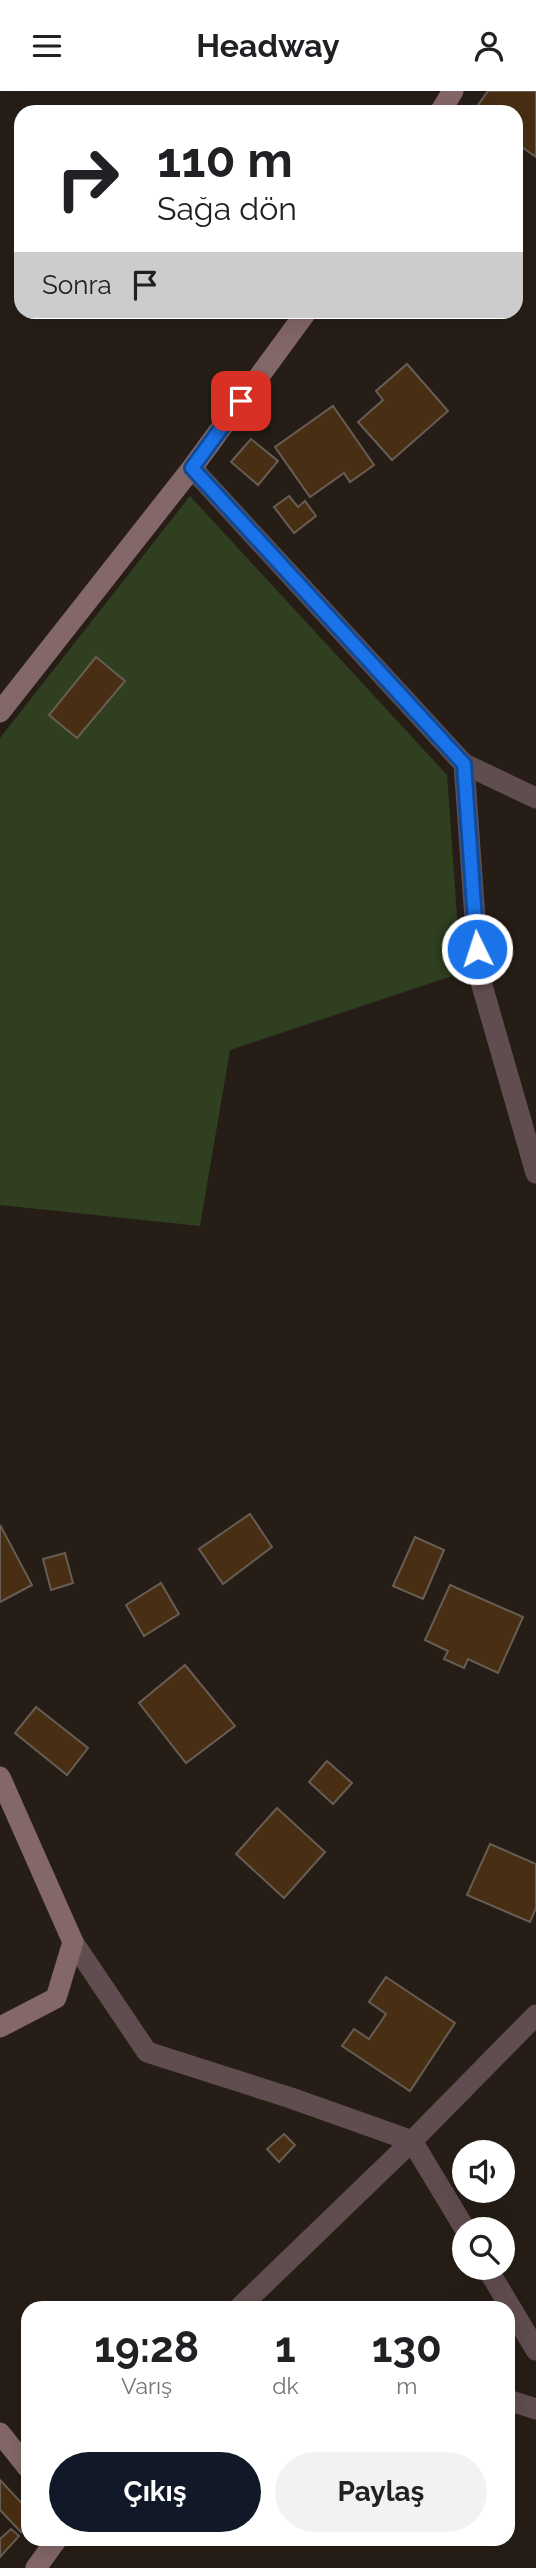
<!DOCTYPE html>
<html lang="tr">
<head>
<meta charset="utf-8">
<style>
  body { margin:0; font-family:Raleway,sans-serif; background:#f2f2f2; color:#202124; height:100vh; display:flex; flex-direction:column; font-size:26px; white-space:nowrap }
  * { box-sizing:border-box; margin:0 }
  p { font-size:23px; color:#757577 }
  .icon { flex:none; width:38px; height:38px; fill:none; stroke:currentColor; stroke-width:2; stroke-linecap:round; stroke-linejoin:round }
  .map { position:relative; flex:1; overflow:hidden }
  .sheet { position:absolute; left:21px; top:2210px; width:494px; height:245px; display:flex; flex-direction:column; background:#fff; border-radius:21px; box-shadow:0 7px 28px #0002 }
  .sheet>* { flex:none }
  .hud { position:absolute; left:14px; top:14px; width:509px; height:214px; border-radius:21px; box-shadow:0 7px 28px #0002; background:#fff; color:#202124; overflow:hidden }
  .tools { position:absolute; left:452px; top:2049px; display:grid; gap:14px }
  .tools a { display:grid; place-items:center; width:63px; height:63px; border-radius:50%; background:#fff; box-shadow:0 7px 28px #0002; font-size:35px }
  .pin { position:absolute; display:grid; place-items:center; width:60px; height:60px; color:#fff; margin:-30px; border-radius:14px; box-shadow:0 4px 10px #0006 }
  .me { position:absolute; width:77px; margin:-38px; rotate:356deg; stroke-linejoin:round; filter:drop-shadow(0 0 5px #0008) }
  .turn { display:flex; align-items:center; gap:24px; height:147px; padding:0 28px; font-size:32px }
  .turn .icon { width:91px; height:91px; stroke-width:2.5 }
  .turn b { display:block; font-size:49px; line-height:60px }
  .then { display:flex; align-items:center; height:66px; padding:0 28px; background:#0003; gap:14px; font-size:26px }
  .eta { display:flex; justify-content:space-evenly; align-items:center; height:119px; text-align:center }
  .eta b { font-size:42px; font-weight:700; line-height:49px }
  .cta { display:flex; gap:14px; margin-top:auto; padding:14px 28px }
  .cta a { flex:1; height:80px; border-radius:42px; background:#111827; color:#fff; font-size:28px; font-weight:700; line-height:80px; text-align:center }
  .cta a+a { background:#f2f2f2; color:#202124 }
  header { display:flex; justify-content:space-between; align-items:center; height:91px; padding:0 28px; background:#fff; font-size:32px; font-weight:700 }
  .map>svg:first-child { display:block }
  .green { fill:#2f3f20 }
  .building { fill:#482e12; stroke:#675d54; stroke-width:2 }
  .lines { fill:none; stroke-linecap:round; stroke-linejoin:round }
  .street { stroke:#604d4f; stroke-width:21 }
  .secondary { stroke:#846769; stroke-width:21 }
  .route-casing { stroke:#114b97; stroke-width:18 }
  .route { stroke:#1a73e8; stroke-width:12 }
</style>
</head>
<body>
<header><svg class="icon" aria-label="menu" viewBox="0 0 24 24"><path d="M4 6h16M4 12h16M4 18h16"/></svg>Headway<svg class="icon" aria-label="person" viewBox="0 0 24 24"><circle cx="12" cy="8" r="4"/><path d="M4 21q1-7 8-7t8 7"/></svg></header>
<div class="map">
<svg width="536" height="2477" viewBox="0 0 536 2477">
  <rect width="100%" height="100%" fill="#261e16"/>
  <polygon class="green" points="190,405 447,684 461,882 230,959 200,1135 0,1114 0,647"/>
  <g class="building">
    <polygon points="488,0 536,0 536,66 516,52 516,21 473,21"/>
    <polygon points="407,273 448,320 392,369 358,331 383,309 376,300"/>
    <polygon points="333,315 374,374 350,391 344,382 310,406 275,356"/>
    <polygon points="251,348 278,370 258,394 231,371"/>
    <polygon points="289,405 298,416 305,410 316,425 294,442 274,416"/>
    <polygon points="96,566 125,590 77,647 49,624"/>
    <polygon points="250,1423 272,1456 223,1493 199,1458"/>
    <polygon points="0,1434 32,1494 0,1511"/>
    <polygon points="415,1446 444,1459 423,1508 393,1495"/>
    <polygon points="65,1462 73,1492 51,1499 43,1468"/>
    <polygon points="161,1492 179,1523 144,1545 126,1514"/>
    <polygon points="450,1494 523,1526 498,1582 468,1568 464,1577 444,1568 448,1560 425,1549"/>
    <polygon points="185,1574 235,1635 186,1672 139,1612"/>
    <polygon points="36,1616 88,1657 67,1684 15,1642"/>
    <polygon points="327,1670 352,1692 333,1713 309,1691"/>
    <polygon points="277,1717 325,1761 284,1807 236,1763"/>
    <polygon points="490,1753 536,1773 536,1817 530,1831 467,1804"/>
    <polygon points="386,1886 455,1932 410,2000 342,1955 354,1938 369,1948 386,1923 369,1911"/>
    <polygon points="284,2043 295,2054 279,2071 267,2058"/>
    <polygon points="0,2389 28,2419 28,2434 21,2441 0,2419"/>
    <polygon points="11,2438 19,2445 0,2466 0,2448"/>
  </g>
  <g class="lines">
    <g class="street">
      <polyline points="192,377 464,673 479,884 536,1082"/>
      <polyline points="464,673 536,707"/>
      <polyline points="73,1851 147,1961 291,2007 412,2050 465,2138"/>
      <polyline points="487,2177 536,2259"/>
      <polyline points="239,2217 412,2050 536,1924"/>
      <polyline points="508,2309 536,2318"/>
    </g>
    <g class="secondary">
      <polyline points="440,21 453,0"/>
      <polyline points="0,621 192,377 307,220"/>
      <polyline points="0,1686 73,1851 56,1907 0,1936"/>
      <polyline points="0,2342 28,2377"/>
      <polyline points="36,2477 57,2448"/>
    </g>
  </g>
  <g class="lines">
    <g class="route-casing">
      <polyline id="route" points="241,310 192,377 464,673 477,858"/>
    </g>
    <use href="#route" class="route"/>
  </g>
</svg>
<div class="tools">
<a><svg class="icon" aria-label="sound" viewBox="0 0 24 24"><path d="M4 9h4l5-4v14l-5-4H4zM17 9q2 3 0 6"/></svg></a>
<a><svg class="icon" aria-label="search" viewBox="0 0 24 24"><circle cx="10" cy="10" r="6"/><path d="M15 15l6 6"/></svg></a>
</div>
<div class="pin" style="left:241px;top:310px;background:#d93025"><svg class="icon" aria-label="arrive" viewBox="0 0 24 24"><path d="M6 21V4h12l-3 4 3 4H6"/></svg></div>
<svg class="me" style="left:477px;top:858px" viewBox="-20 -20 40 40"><circle r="17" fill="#1a73e8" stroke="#fff" stroke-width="3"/><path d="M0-11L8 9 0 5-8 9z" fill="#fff"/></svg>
<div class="hud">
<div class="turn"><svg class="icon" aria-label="right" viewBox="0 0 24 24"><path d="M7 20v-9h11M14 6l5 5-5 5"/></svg><div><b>110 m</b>Sağa dön</div></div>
<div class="then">Sonra<svg class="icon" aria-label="arrive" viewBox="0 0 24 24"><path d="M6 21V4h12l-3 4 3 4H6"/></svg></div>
</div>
<section class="sheet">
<div class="eta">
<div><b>19:28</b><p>Varış</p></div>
<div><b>1</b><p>dk</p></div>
<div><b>130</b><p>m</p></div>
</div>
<div class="cta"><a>Çıkış</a><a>Paylaş</a></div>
</section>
</div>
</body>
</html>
